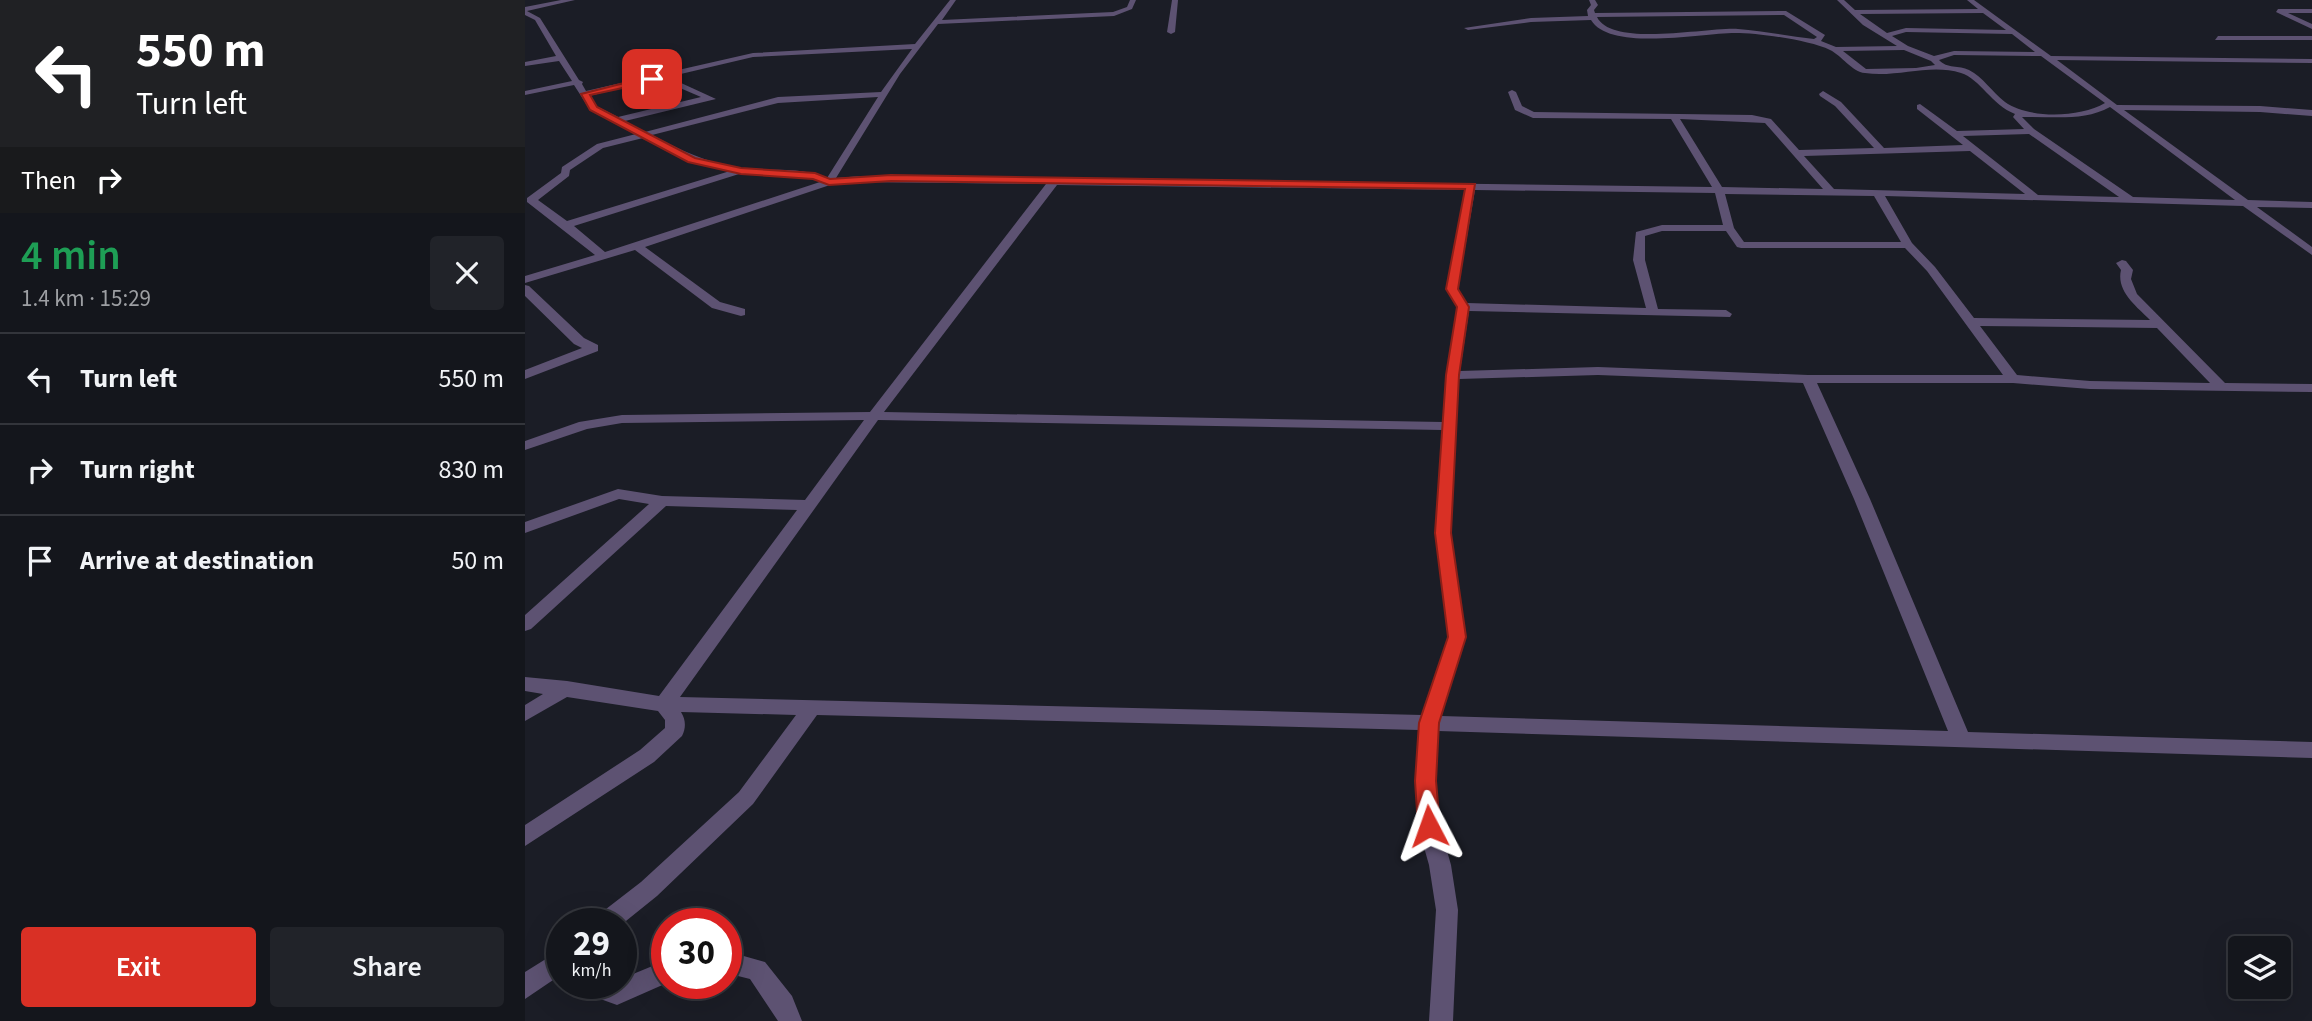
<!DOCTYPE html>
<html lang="en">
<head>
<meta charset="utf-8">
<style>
  body { margin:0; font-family:"Source Sans 3",sans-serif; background:#212329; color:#f1f3f6; height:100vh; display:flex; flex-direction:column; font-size:26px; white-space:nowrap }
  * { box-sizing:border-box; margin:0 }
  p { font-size:23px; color:#9d9fa3 }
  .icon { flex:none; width:38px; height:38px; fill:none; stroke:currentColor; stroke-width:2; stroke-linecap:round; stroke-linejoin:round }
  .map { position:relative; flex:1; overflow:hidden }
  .side { display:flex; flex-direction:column; background:#14161c; width:525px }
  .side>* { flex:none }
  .hud { background:#202124; color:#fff; overflow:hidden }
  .buttons { position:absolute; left:1703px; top:936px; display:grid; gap:14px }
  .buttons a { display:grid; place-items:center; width:63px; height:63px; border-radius:7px; background:#14161c; box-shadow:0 7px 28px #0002,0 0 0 2px #33353b; font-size:35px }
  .speed { position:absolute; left:21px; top:908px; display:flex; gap:14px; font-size:35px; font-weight:700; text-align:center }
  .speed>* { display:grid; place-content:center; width:91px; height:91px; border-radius:50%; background:#14161c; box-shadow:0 7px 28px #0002,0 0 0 2px #33353b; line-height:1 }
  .speed small { font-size:18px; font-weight:400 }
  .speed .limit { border:10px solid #d22; background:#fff; color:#111 }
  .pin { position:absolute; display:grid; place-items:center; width:60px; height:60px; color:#fff; margin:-30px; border-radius:14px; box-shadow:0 4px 10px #0006 }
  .me { position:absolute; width:77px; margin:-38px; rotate:356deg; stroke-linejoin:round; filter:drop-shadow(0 0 5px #0008) }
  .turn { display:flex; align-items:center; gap:24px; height:147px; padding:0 21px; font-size:32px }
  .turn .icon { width:91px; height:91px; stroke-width:2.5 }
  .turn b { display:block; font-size:49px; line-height:60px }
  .then { display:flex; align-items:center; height:66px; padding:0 21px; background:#0003; gap:14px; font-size:26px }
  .round { display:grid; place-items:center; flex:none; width:74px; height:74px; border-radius:7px; background:#212329 }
  .overview { display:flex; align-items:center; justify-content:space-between; height:119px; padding:0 21px }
  h1 { font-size:42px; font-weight:600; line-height:52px; color:#1e9e55 }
  .action { display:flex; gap:14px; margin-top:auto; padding:14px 21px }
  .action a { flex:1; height:80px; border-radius:7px; background:#d93025; color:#fff; font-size:28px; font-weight:600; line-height:80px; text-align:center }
  .action a+a { background:#212329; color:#f1f3f6 }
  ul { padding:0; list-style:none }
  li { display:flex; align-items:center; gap:21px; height:91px; padding:0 21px; border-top:2px solid #33353b }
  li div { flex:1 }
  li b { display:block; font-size:26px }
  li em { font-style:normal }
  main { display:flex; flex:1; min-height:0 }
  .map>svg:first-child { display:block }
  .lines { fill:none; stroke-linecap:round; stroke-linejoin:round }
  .street { fill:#5d5272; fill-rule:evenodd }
  .route { fill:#d93025; stroke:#8d1f18; stroke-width:2 }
</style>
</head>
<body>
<main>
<section class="side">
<div class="hud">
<div class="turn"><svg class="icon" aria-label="left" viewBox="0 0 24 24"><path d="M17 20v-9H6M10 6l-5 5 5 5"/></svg><div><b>550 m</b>Turn left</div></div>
<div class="then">Then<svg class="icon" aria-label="right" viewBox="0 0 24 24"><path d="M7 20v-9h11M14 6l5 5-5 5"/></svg></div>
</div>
<div class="overview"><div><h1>4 min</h1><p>1.4 km · 15:29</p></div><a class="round"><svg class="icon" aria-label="close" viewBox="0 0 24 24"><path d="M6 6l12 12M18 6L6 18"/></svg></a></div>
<ul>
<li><svg class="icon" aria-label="left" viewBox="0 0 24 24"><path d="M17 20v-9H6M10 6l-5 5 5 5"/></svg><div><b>Turn left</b></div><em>550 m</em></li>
<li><svg class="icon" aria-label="right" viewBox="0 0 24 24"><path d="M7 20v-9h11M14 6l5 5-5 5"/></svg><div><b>Turn right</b></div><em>830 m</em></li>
<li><svg class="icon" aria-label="arrive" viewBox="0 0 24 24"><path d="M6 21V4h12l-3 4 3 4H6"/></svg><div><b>Arrive at destination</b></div><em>50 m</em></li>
</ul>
<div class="action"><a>Exit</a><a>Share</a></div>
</section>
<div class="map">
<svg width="1787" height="1021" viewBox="0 0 1787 1021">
  <rect width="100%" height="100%" fill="#1b1d26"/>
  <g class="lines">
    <g class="street">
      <path d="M36 0H50L2 11 15 18 54 80 58 82 57 84 61 91 228 53 390 44 425 0H431L417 20 588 12 602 7 605 0H611L607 9 589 16 413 24 375 74 311 178 336 176 1187 187 1146 119 1008 118 990 110 983 92 987 90 991 92 997 106 1009 112 1227 115 1246 119 1274 150 1349 148 1310 106 1295 96 1294 94 1298 91 1316 102 1359 148 1438 145 1392 109V105L1395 104 1432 131 1499 129 1488 117 1490 114C1467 105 1455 79 1436 73 1405 63 1372 78 1340 73 1327 72 1316 55 1305 50 1284 40 1234 33 1210 33 1178 33 1085 52 1066 20L1006 22 943 30 939 28 1006 18 1063 16 1062 10 1066 5 1064 0H1070L1073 5 1069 10 1070 13 1261 11 1300 35 1296 41 1311 47 1372 46 1338 25 1312 0H1319L1330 10 1453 9 1442 0H1449L1526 56 1787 59V63L1532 60 1592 105 1735 106 1787 110V116L1735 112 1599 110 1723 200 1787 202V208L1732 207 1787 247V255L1718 206 1360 196 1387 243 1410 267 1449 318 1625 320C1611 306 1591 291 1596 270L1591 263 1597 260 1601 261 1608 270 1606 279 1612 294 1700 383 1787 384V392L1565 389 1488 383H1292L1345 499 1443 732 1787 742V758L913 731 911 781 915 826 926 865 933 910 928 1021H904L911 910 904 865 893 826 891 781 894 730 292 715 228 804 132 896 96 925 68 924 72 916 116 882 214 792 271 715 156 712C161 720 161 728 157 736L129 762 0 846V825L115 750 140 728V720L133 711 42 697 0 721V705L18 694 0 691V677L42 681 134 696 272 510 141 506 6 629 0 631V615L124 504 94 499 0 533V522L93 489 137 496 280 500 339 420 97 423 62 429 0 450V441L54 422 97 415 345 412 521 184 336 182 305 185 120 247 195 302 220 309V315L216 316 187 308 110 250 0 283V276L70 255 2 202V198L36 173 37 167 72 144 111 134 65 110 49 85 0 95V91L47 81 34 61 0 66V62L31 56 10 20 0 15V7ZM1458 13 1481 30 1381 28 1362 33 1335 14ZM1259 15 1292 37 1289 39C1264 36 1238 31 1213 29 1183 27 1087 48 1072 17ZM1381 32 1487 34 1510 52 1429 51 1409 56 1383 46 1367 36ZM387 49 356 92 253 97 120 132 100 121 191 99 143 77 228 57ZM1379 50 1406 61 1410 65 1391 68 1341 69 1318 51ZM1429 55 1516 56 1580 103C1554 118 1504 119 1480 102 1467 92 1458 77 1444 70 1434 65 1422 69 1414 60ZM134 79 176 97 93 117 71 106 64 96ZM353 97 302 178C275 166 243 172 214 168 181 162 157 151 127 135L253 103ZM1585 107 1710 200 1608 197 1509 129 1497 117C1525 116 1558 122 1585 107ZM1155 119 1240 123 1298 189 1197 187ZM1504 134 1594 197 1513 195 1438 136ZM118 138 164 162 205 171 42 221 13 200 44 176 45 170 78 148ZM1445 151 1500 194 1309 189 1279 156ZM214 174 288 179 295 182 80 252 49 226ZM532 185 940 190 921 289 932 307 921 375 918 422 359 412ZM950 190 1190 193 1198 225H1137L1111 232 1108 260 1121 308 942 303 933 289ZM1200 194 1349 196 1376 242H1219L1209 228ZM1137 231H1201L1212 247 1216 248H1380L1402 271 1478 375H1283L1073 367 935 371 944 311 1205 317 1207 314 1201 310 1133 309 1120 260V236ZM1455 326 1632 328 1685 383 1565 381 1492 375ZM1073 375 1278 383 1329 499 1423 731 916 716 941 637 926 533 934 379ZM353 420 917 430 910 533 923 637 897 715 155 697Z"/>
      <polygon points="647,0 653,0 650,32 646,34 642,32"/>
      <polygon points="1753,9 1787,9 1787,13 1763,13 1787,24 1787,29 1751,12"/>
      <polygon points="1693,36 1787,36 1787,40 1690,40"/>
      <polygon points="0,285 4,286 59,338 73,345 73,351 0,379 0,370 57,348 49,344 0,296"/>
      <polygon points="201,951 240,962 267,996 277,1021 253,1021 225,979 201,973"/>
      <polygon points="32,952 37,954 37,977 34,976 0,999 0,972"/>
      <polygon points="142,960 142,983 92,1005 56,992 53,984 96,984 96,979"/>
    </g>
  </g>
  <polygon class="route" points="127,76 130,81 65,95 72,107 170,158 216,168 290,173 305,179 366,175 950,184 933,289 944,307 934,375 926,533 941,637 914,723 911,781 915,826 912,833 904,836 896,833 893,826 890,781 894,723 923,637 910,533 921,375 932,307 921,289 940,189 366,181 304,185 288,179 216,174 163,162 65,110 56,94"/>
</svg>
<div class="buttons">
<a><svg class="icon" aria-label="layers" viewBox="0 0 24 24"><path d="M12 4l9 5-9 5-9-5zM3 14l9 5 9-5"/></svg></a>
</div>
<div class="speed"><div>29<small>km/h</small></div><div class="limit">30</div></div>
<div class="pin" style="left:127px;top:79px;background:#d93025"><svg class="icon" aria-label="arrive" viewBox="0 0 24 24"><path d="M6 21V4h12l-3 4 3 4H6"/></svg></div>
<svg class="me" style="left:904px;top:826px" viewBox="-20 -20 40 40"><path d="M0-17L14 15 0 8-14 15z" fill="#d93025" stroke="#fff" stroke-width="4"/></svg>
</div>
</main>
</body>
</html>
